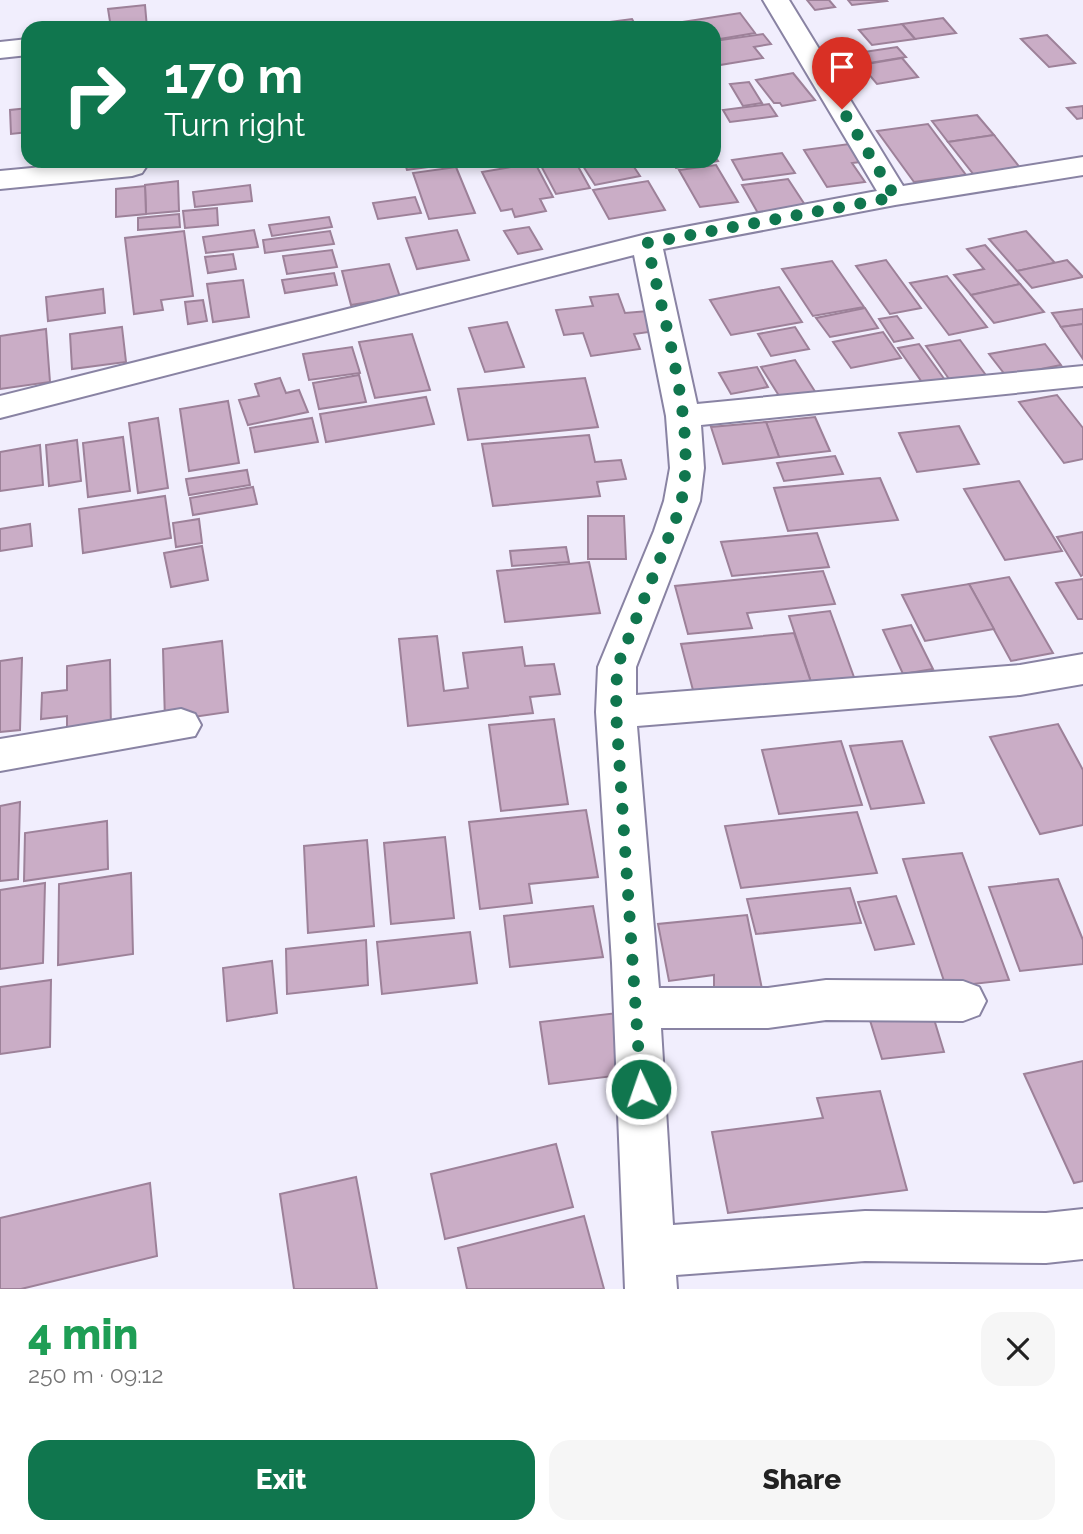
<!DOCTYPE html>
<html lang="en">
<head>
<meta charset="utf-8">
<style>
  body { margin:0; font-family:Raleway,sans-serif; background:#f6f6f6; color:#222; height:100vh; display:flex; flex-direction:column; font-size:26px; white-space:nowrap }
  * { box-sizing:border-box; margin:0 }
  p { font-size:23px; color:#767676 }
  .icon { flex:none; width:38px; height:38px; fill:none; stroke:currentColor; stroke-width:2; stroke-linecap:round; stroke-linejoin:round }
  .map { position:relative; height:1289px; overflow:hidden }
  .sheet { display:flex; flex-direction:column; background:#fff; flex:1 }
  .sheet>* { flex:none }
  .hud { position:absolute; left:21px; top:21px; width:700px; height:147px; border-radius:21px; box-shadow:0 4px 10px #0003; background:#10764e; color:#fff; overflow:hidden }
  .pin { position:absolute; display:grid; place-items:center; width:60px; height:60px; color:#fff; margin:-72px -30px; border-radius:50% 50% 50% 0; rotate:-45deg; box-shadow:0 0 7px #0007 }
  .pin .icon { rotate:45deg }
  .me { position:absolute; width:77px; margin:-38px; rotate:357deg; stroke-linejoin:round; filter:drop-shadow(0 0 5px #0008) }
  .turn { display:flex; align-items:center; gap:24px; height:147px; padding:0 28px; font-size:32px }
  .turn .icon { width:91px; height:91px; stroke-width:2.5 }
  .turn b { display:block; font-size:49px; line-height:60px }
  .round { display:grid; place-items:center; flex:none; width:74px; height:74px; border-radius:21px; background:#f6f6f6 }
  .headline { display:flex; align-items:center; justify-content:space-between; height:119px; padding:0 28px }
  h1 { font-size:42px; font-weight:800; line-height:52px; color:#1e9e55 }
  .action { display:flex; gap:14px; margin-top:auto; padding:14px 28px }
  .action a { flex:1; height:80px; border-radius:21px; background:#10764e; color:#fff; font-size:28px; font-weight:800; line-height:80px; text-align:center }
  .action a+a { background:#f6f6f6; color:#222 }
  .map>svg:first-child { display:block }
  .building { fill:#caadc6; stroke:#9d8199; stroke-width:2 }
  .lines { fill:none; stroke-linecap:round; stroke-linejoin:round }
  .minor-casing { stroke:#8983a3; stroke-width:4 }
  .minor { fill:#fff; fill-rule:evenodd }
  .route { stroke:#10764e; stroke-width:12; stroke-dasharray:0 21.6 }
</style>
</head>
<body>
<div class="map">
<svg width="1083" height="1289" viewBox="0 0 1083 1289">
  <rect width="100%" height="100%" fill="#f1eefd"/>
  <g class="building">
    <polygon points="807,0 829,0 835,7 815,10"/>
    <polygon points="848,0 886,0 887,1 852,5"/>
    <polygon points="145,5 147,28 111,28 108,9"/>
    <polygon points="740,13 755,33 714,40 714,28 680,28 676,23"/>
    <polygon points="943,18 956,33 915,39 902,24"/>
    <polygon points="632,19 637,28 579,26"/>
    <polygon points="902,24 915,39 872,45 859,30"/>
    <polygon points="763,34 771,44 754,47 763,58 714,66 714,41"/>
    <polygon points="1047,35 1075,63 1049,67 1021,39"/>
    <polygon points="897,47 906,57 870,63 867,60 858,62 851,54"/>
    <polygon points="902,58 918,77 877,84 861,65"/>
    <polygon points="793,73 815,100 782,106 780,103 774,103 756,80"/>
    <polygon points="749,82 762,103 743,106 730,84"/>
    <polygon points="769,104 777,116 730,122 723,110"/>
    <polygon points="1083,106 1083,118 1077,119 1067,108"/>
    <polygon points="28,108 28,132 11,134 10,110"/>
    <polygon points="977,115 994,135 948,142 932,121"/>
    <polygon points="928,124 966,175 914,182 877,131"/>
    <polygon points="994,135 1021,169 974,175 948,142"/>
    <polygon points="857,143 870,161 852,163 865,182 827,187 804,150"/>
    <polygon points="782,153 795,173 743,180 732,160"/>
    <polygon points="714,155 718,161 676,168 671,161 714,161"/>
    <polygon points="404,161 450,161 451,164 407,170"/>
    <polygon points="575,161 590,188 556,194 539,162"/>
    <polygon points="610,161 630,161 640,176 595,185 583,166"/>
    <polygon points="535,163 553,197 540,199 546,211 515,217 512,209 501,211 482,172"/>
    <polygon points="716,165 738,202 700,207 679,170"/>
    <polygon points="456,167 475,213 429,219 413,173"/>
    <polygon points="788,179 807,208 759,215 742,185"/>
    <polygon points="178,181 179,211 146,214 145,185"/>
    <polygon points="648,181 665,210 609,219 593,190"/>
    <polygon points="250,185 252,201 195,207 193,192"/>
    <polygon points="145,186 146,214 116,217 116,189"/>
    <polygon points="415,197 421,213 378,219 373,203"/>
    <polygon points="217,208 218,225 185,228 183,211"/>
    <polygon points="179,214 180,227 138,230 138,218"/>
    <polygon points="329,217 332,227 272,236 269,225"/>
    <polygon points="529,227 542,249 518,254 504,231"/>
    <polygon points="254,230 258,247 206,253 203,237"/>
    <polygon points="457,230 469,260 417,269 406,238"/>
    <polygon points="184,231 193,296 161,300 163,310 134,314 125,238"/>
    <polygon points="330,231 334,244 265,253 263,240"/>
    <polygon points="1026,231 1055,263 1017,271 989,239"/>
    <polygon points="985,245 1020,284 971,295 954,275 984,269 967,249"/>
    <polygon points="332,250 337,267 287,274 283,256"/>
    <polygon points="233,254 236,269 208,273 205,257"/>
    <polygon points="886,260 921,308 890,314 856,266"/>
    <polygon points="1067,260 1083,277 1032,288 1017,271"/>
    <polygon points="832,261 864,307 813,316 782,269"/>
    <polygon points="389,264 400,297 351,305 342,271"/>
    <polygon points="334,273 337,285 285,293 282,280"/>
    <polygon points="947,276 987,327 949,335 910,283"/>
    <polygon points="243,280 249,317 213,322 207,284"/>
    <polygon points="1020,284 1044,312 994,323 971,295"/>
    <polygon points="779,287 802,322 731,335 710,300"/>
    <polygon points="103,289 105,313 48,321 46,297"/>
    <polygon points="618,294 625,313 648,311 656,331 634,334 640,349 591,356 583,333 564,335 556,310 593,306 590,297"/>
    <polygon points="203,300 207,321 188,324 185,302"/>
    <polygon points="865,308 878,328 830,337 816,318"/>
    <polygon points="1083,309 1083,324 1061,327 1052,313"/>
    <polygon points="897,316 913,338 894,342 879,319"/>
    <polygon points="507,322 524,367 485,372 469,328"/>
    <polygon points="1083,324 1083,359 1061,327"/>
    <polygon points="122,327 126,362 72,369 70,334"/>
    <polygon points="795,327 809,349 771,356 758,334"/>
    <polygon points="46,329 50,382 0,389 0,336"/>
    <polygon points="883,332 901,358 851,368 833,342"/>
    <polygon points="412,334 430,390 375,398 359,342"/>
    <polygon points="960,340 991,382 956,389 926,346"/>
    <polygon points="919,344 945,380 924,385 898,348"/>
    <polygon points="1045,344 1061,365 1006,376 989,354"/>
    <polygon points="352,347 360,373 309,380 303,354"/>
    <polygon points="795,360 816,393 781,399 761,367"/>
    <polygon points="757,367 768,387 731,394 719,373"/>
    <polygon points="359,375 366,402 319,409 313,383"/>
    <polygon points="280,378 286,393 299,390 308,412 248,425 239,400 259,396 255,384"/>
    <polygon points="585,378 598,427 468,440 458,389"/>
    <polygon points="1057,395 1083,428 1083,459 1064,463 1019,402"/>
    <polygon points="426,397 434,424 326,442 320,414"/>
    <polygon points="228,401 239,463 189,471 180,409"/>
    <polygon points="815,417 830,451 779,457 766,422"/>
    <polygon points="158,418 168,488 138,493 129,423"/>
    <polygon points="312,418 318,442 255,452 250,428"/>
    <polygon points="766,422 779,457 723,464 711,427"/>
    <polygon points="959,426 979,464 917,472 899,433"/>
    <polygon points="589,435 595,462 621,460 626,479 597,482 600,496 493,506 482,444"/>
    <polygon points="123,437 130,491 88,497 83,443"/>
    <polygon points="77,440 81,481 49,486 46,445"/>
    <polygon points="40,445 43,485 0,491 0,452"/>
    <polygon points="835,456 843,474 784,481 777,463"/>
    <polygon points="247,470 250,485 189,495 186,479"/>
    <polygon points="880,478 898,520 788,531 774,488"/>
    <polygon points="1019,481 1062,551 1005,560 964,489"/>
    <polygon points="253,487 257,504 193,515 190,498"/>
    <polygon points="165,496 171,538 83,553 79,509"/>
    <polygon points="588,516 624,516 626,559 588,559"/>
    <polygon points="199,519 202,543 176,547 173,523"/>
    <polygon points="30,524 32,546 0,551 0,529"/>
    <polygon points="1083,532 1083,575 1081,576 1057,537"/>
    <polygon points="817,533 829,567 732,576 721,542"/>
    <polygon points="202,546 208,580 171,587 164,553"/>
    <polygon points="566,547 569,562 512,566 510,551"/>
    <polygon points="589,562 600,613 505,622 497,571"/>
    <polygon points="823,571 835,604 747,613 752,628 688,634 675,586"/>
    <polygon points="1009,577 1053,653 1011,661 969,584"/>
    <polygon points="1083,579 1083,619 1078,619 1056,583"/>
    <polygon points="969,584 994,629 925,641 902,595"/>
    <polygon points="830,611 855,680 812,685 789,616"/>
    <polygon points="911,625 933,669 903,674 883,630"/>
    <polygon points="794,633 812,685 695,698 681,644"/>
    <polygon points="437,636 444,691 468,688 463,653 522,647 525,666 554,664 560,694 530,697 533,713 408,726 399,639"/>
    <polygon points="222,641 228,712 165,721 163,649"/>
    <polygon points="22,658 20,730 0,732 0,661"/>
    <polygon points="110,660 111,734 67,740 67,716 41,719 42,693 67,690 67,666"/>
    <polygon points="554,719 568,804 501,811 489,725"/>
    <polygon points="1058,724 1083,770 1083,825 1040,834 990,737"/>
    <polygon points="841,741 862,805 779,814 762,750"/>
    <polygon points="902,741 924,803 871,809 850,746"/>
    <polygon points="20,802 18,879 0,881 0,806"/>
    <polygon points="586,810 598,877 529,884 532,903 480,909 469,822"/>
    <polygon points="857,812 877,873 741,888 725,826"/>
    <polygon points="107,821 108,869 24,881 25,833"/>
    <polygon points="445,837 454,918 391,924 384,843"/>
    <polygon points="367,840 374,926 308,933 304,846"/>
    <polygon points="962,853 1009,980 946,987 903,859"/>
    <polygon points="131,873 133,954 58,965 59,884"/>
    <polygon points="1058,879 1083,940 1083,964 1020,971 989,887"/>
    <polygon points="45,883 43,963 0,969 0,890"/>
    <polygon points="850,888 861,923 756,934 747,899"/>
    <polygon points="896,896 914,944 875,950 858,902"/>
    <polygon points="593,906 603,957 510,967 504,916"/>
    <polygon points="747,915 762,989 714,995 714,975 669,981 658,924"/>
    <polygon points="470,932 477,983 382,994 377,942"/>
    <polygon points="366,940 368,985 287,994 286,949"/>
    <polygon points="272,961 277,1013 227,1021 223,968"/>
    <polygon points="51,980 50,1047 0,1054 0,987"/>
    <polygon points="930,1006 944,1052 882,1059 868,1014"/>
    <polygon points="626,1012 638,1073 549,1084 540,1022"/>
    <polygon points="1083,1061 1083,1181 1074,1183 1024,1074"/>
    <polygon points="880,1091 907,1190 728,1213 712,1132 823,1118 817,1098"/>
    <polygon points="556,1144 573,1207 445,1239 431,1174"/>
    <polygon points="356,1177 377,1289 294,1289 280,1194"/>
    <polygon points="150,1183 157,1256 21,1289 0,1289 0,1218"/>
    <polygon points="584,1216 604,1289 467,1289 458,1248"/>
  </g>
  <g class="lines">
    <g class="minor-casing">
      <g id="minor">
        <polygon points="763,0 789,0 903,186 1083,157 1083,175 895,205 663,249 697,404 1083,366 1083,386 701,425 704,468 700,501 636,667 636,695 1020,665 1083,654 1083,684 1020,695 637,726 659,988 768,988 826,980 963,981 979,987 986,1001 979,1015 963,1021 826,1020 768,1028 661,1028 673,1225 865,1211 1046,1213 1083,1209 1083,1259 1046,1263 865,1261 676,1275 677,1289 625,1289 612,963 596,712 598,667 654,531 664,501 670,468 666,416 634,255 0,418 0,396 647,234 877,191"/>
        <polygon points="28,39 28,55 0,58 0,42"/>
        <polygon points="106,161 142,161 146,167 142,173 132,176 0,189 0,171"/>
        <polygon points="181,709 195,714 201,725 195,736 0,771 0,739"/>
      </g>
    </g>
    <use href="#minor" class="minor"/>
  </g>
  <g class="lines">
    <path class="route" d="M641 1089 616 712 617 667 677 516C703 443 663 319 647 243L895 197 842 109"/>
  </g>
</svg>
<div class="pin" style="left:842px;top:109px;background:#d93025"><svg class="icon" aria-label="arrive" viewBox="0 0 24 24"><path d="M6 21V4h12l-3 4 3 4H6"/></svg></div>
<svg class="me" style="left:641px;top:1089px" viewBox="-20 -20 40 40"><circle r="17" fill="#10764e" stroke="#fff" stroke-width="3"/><path d="M0-11L8 9 0 5-8 9z" fill="#fff"/></svg>
<div class="hud">
<div class="turn"><svg class="icon" aria-label="right" viewBox="0 0 24 24"><path d="M7 20v-9h11M14 6l5 5-5 5"/></svg><div><b>170 m</b>Turn right</div></div>
</div>
</div>
<section class="sheet">
<div class="headline"><div><h1>4 min</h1><p>250 m · 09:12</p></div><a class="round"><svg class="icon" aria-label="close" viewBox="0 0 24 24"><path d="M6 6l12 12M18 6L6 18"/></svg></a></div>
<div class="action"><a>Exit</a><a>Share</a></div>
</section>
</body>
</html>
